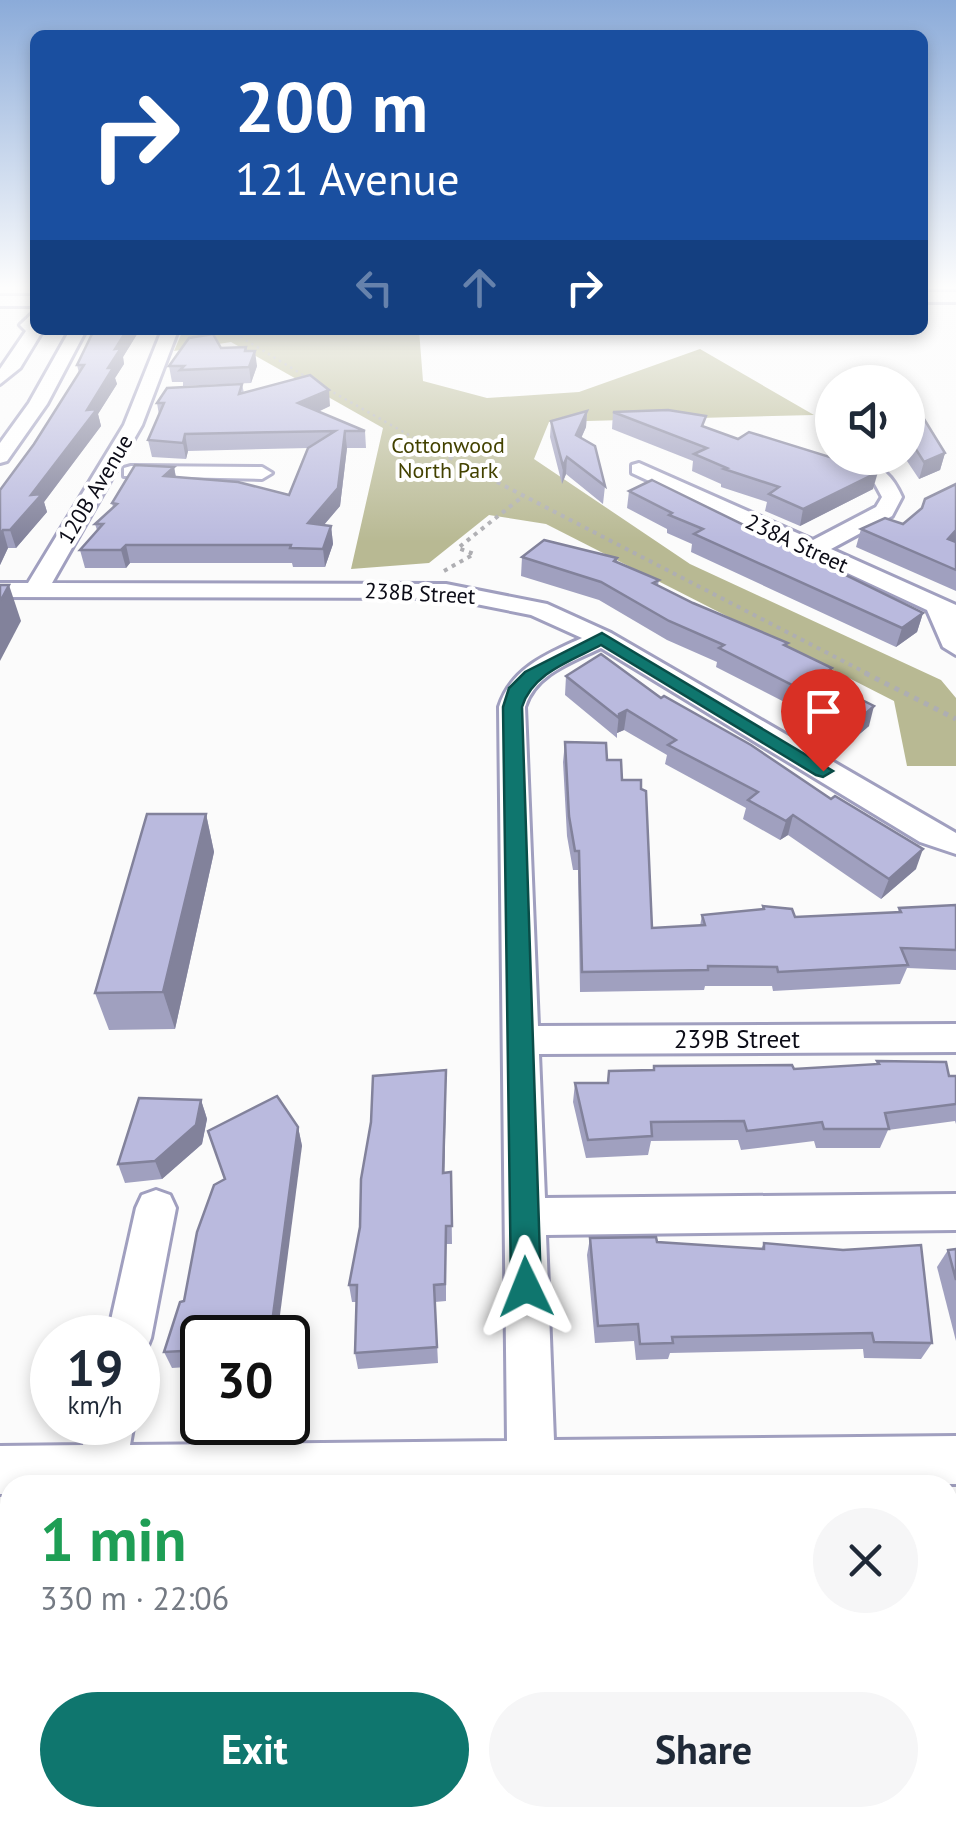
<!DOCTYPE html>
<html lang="en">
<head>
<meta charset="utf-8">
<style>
  body { margin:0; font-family:"PT Sans",sans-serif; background:#f6f6f7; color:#1f2937; height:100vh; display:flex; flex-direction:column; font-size:38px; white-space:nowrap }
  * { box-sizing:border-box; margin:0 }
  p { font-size:32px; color:#747a83 }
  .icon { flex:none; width:55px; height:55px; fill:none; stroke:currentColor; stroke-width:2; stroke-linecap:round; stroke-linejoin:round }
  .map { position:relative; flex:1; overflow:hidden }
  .panel { position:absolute; left:0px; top:1475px; width:958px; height:352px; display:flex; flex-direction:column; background:#fff; border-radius:30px 30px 0 0; box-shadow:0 5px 15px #0003 }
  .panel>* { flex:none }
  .banner { position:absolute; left:30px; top:30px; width:898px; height:305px; border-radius:15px; box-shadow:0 5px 15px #0003; background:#1a4fa0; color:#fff; overflow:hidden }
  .tools { position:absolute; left:815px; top:365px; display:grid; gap:20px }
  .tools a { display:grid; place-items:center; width:110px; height:110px; border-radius:50%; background:#fff; box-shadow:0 5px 15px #0003; font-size:50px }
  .speed { position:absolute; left:30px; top:1315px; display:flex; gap:20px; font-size:50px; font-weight:700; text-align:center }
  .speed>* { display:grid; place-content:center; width:130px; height:130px; border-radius:50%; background:#fff; box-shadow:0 5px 15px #0003; line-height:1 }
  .speed small { font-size:25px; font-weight:400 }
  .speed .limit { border:5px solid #111; border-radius:15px; background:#fff; color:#111 }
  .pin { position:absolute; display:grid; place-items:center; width:85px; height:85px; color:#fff; margin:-102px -42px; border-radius:50% 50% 50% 0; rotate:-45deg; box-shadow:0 0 10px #0007 }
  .pin .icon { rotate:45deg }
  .me { position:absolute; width:110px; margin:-55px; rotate:358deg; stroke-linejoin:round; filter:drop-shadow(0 0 8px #0008) }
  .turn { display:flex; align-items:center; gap:35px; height:210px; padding:0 40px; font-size:45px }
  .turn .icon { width:130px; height:130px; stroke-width:2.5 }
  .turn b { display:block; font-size:70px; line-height:85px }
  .lanes { display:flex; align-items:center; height:95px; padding:0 40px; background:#0003; justify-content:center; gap:50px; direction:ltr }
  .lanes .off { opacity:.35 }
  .round { display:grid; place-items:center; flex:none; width:105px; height:105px; border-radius:52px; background:#f6f6f7 }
  .summary { display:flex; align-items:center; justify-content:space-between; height:170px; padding:0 40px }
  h1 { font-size:60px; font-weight:700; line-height:75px; color:#1e9e55 }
  .cta { display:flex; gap:20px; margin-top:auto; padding:20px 40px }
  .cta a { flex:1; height:115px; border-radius:60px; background:#0f766e; color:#fff; font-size:40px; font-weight:700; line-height:115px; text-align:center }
  .cta a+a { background:#f6f6f7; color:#1f2937 }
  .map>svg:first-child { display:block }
  .forest { fill:#b8b993 }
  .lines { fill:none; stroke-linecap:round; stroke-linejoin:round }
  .minor-casing { stroke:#a09fbf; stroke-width:6 }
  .path-far2 { stroke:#aeaeb2; stroke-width:2.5; stroke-dasharray:2.5 4; stroke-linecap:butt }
  .path-far1 { stroke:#aeaeb2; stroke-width:4; stroke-dasharray:4 5; stroke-linecap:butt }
  .path { stroke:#aeaeb2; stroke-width:5; stroke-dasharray:5 6; stroke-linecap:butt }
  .minor { fill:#fff; fill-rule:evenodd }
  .wall { fill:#a0a0bf }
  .shaded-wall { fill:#82829b }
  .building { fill:#babade; stroke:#82829b; stroke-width:2.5 }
  .route { fill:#0f766e; stroke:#0a4d48; stroke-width:2.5 }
  .labels { text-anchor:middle; stroke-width:8; stroke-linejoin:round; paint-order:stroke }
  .far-park-label { font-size:22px; fill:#434200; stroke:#fff }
  .far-street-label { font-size:22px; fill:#0c0c17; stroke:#fff }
  .street-label { font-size:25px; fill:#0c0c17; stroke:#fff }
</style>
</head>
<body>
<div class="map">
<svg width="956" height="1826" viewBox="0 0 956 1826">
  <rect width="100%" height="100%" fill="#fbfbfb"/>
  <polygon class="forest" points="183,330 419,330 423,381 487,398 579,392 700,349 814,415 549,422 534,459 690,564 941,680 956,698 956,766 907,766 894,701 546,524 489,515 429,563 351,569 383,428 231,342 174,351"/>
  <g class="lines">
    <g class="minor-casing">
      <g id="minor">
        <rect x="922" y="292" width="34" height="10"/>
        <rect x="0" y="296" width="35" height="10"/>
        <polygon points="35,311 35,330 43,330 20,368 0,384 0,369 26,331 20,325"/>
        <polygon points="70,330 86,330 47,404 7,461 0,463 0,443 29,403"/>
        <path d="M162 330H178L142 425 52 583 446 584 547 604 611 633 956 833V854L920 842 601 648C572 662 535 674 525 707L538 1026 956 1024V1052L539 1054 545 1198 956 1194V1230L546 1235 554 1440 956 1436V1484L10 1485V1494H0V1446L83 1445 88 1422H134L130 1445 507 1441 499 707C511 668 547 654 582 638L531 615 446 598 0 597V583H28L124 425Z"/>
        <path d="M639 463 813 540 876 507 882 497 875 484 859 474V466C882 462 894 479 902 497L892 516 831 549 956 605V655L943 647 927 610 632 473V465Z"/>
        <polygon points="131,466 262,467 272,473 262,479 124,476 124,468"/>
        <polygon points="156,1190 170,1195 176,1208 151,1338 145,1353 138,1356 138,1338 107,1338 136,1208 142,1195"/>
      </g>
    </g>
    <g class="path-far2">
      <polyline points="229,330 308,378"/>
      <polyline points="322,386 446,456"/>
    </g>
    <g class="path-far1">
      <polyline points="441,453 870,675"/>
      <polyline points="444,571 474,554 458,548 522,497"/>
    </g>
    <polyline class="path" points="865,673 956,719"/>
    <use href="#minor" class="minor"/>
  </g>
  <g class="wall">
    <polygon points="139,331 123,357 124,364 115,378 117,384 98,414 101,426 44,502 47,512 16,548 8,548 0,565 0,490 34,444 79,373 77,365"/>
    <polygon points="246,347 247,351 257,366 251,383 183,386 183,382 172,382 169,366 221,348"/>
    <polygon points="242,384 244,393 330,406 318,412 365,431 366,448 347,448 340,506 324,525 331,526 333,544 325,567 293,567 292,563 130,563 126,568 85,568 80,550 97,530 95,524 113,507 112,503 174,467 176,477 289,495 308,448 188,451 186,459 152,457 148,440 159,415 157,403"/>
    <polygon points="908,407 945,453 940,470 919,479 905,458 908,458"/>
    <polygon points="587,411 586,427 581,438 605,486 603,504 566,474 562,484 550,437 551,421"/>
    <polygon points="613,412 705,427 873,489 800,526 765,511 767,502 721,487 721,484 692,471 693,461 612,429"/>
    <polygon points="956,484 956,591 856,547 861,529 903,524"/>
    <polygon points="629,491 923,613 917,632 896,647 691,552 692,544 667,533 667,529 627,508"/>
    <polygon points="522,557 617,558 617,562 659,580 658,585 693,603 788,643 787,647 832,668 827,687 869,726 848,744 806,718 810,701 800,710 716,667 717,662 667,640 599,600 521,576"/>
    <polygon points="566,676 661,698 916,869 881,899 788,835 780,840 743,819 746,808 665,764 667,755 624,730 617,733 617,738 565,695"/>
    <polygon points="565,742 607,760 622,780 641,789 652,928 700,926 702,915 762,909 763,906 795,917 898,912 899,908 956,905 956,970 907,968 900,984 773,991 772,986 705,986 704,990 580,992 578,870 573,870 567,836 563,762"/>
    <polygon points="206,814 214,852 175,1029 109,1030 95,993"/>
    <polygon points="877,1061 949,1076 956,1076 956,1124 955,1121 888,1130 880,1148 816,1148 814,1141 741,1150 738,1140 651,1141 648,1155 586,1158 573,1102 575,1083 607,1083 609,1071 653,1070 654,1066 794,1069 876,1065"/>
    <polygon points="446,1089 444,1173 451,1172 452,1244 446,1244 446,1301 435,1302 438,1363 358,1369 355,1353 357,1302 352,1302 349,1285"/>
    <polygon points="201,1100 207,1119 202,1144 162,1179 125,1183 118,1164"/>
    <polygon points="298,1127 302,1146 202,1338 202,1366 172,1368 164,1352 184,1301 225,1180"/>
    <polygon points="590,1238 761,1249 764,1243 932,1343 921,1359 864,1358 863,1349 670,1353 668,1359 636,1360 634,1341 595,1343 587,1255"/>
    <polygon points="956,1249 956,1341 937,1267 948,1250"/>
  </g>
  <g class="shaded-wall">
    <polygon points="127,330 139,331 123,357 124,364 115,378 117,384 98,414 101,426 44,502 47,512 16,548 10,530 108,368 115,349"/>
    <polygon points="255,351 257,366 251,383 249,367"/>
    <polygon points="329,390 330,406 300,420 298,403"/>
    <polygon points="587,411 586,427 575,452 576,435"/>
    <polygon points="345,431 347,448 340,506 310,541 308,523"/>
    <polygon points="185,434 188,451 186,459 183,443"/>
    <polygon points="945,453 940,470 919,479 924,462"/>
    <polygon points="567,457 566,474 562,484 563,466"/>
    <polygon points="174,467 177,485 164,476"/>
    <polygon points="878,472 873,489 800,526 803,509"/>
    <polygon points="331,526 333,544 325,567 323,549"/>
    <polygon points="3,530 8,548 0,565 0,535"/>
    <polygon points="956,530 956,541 942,557 948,539"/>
    <polygon points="126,545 130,563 126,568 121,550"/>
    <polygon points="9,585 21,621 0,661 0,602"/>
    <polygon points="923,613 917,632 896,647 902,628"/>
    <polygon points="832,668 827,687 800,710 804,691"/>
    <polygon points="874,706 869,726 848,744 854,724"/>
    <polygon points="627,710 624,730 617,733 619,714"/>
    <polygon points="206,814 214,852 175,1029 163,992"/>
    <polygon points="793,815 788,835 780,840 786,821"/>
    <polygon points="923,849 916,869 881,899 889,879"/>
    <polygon points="446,1070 446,1089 444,1191 443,1173"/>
    <polygon points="201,1100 207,1119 202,1144 162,1179 155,1161"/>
    <polygon points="298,1127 302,1146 277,1338 270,1338"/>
  </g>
  <g class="building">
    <polygon points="94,330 127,330 115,349 121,348 108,368 113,368 87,410 97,409 31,495 42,494 10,530 3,530 0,535 0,490 34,444 84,365 77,365"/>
    <polygon points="213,334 221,348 246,347 245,351 255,351 249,367 180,370 184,366 169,366 189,338"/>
    <polygon points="310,375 329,390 298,403 365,431 345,431 338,488 308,523 331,526 323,549 290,548 291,545 126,545 121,550 80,550 103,524 95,524 117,504 112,503 135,465 174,467 164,476 238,482 289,495 308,448 335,431 185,434 183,443 148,440 164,403 157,403 167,388 242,384 239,394"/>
    <polygon points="916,406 945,453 924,462 908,437 908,407"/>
    <polygon points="668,410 706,416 702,426 738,439 749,432 878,472 803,509 769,494 779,487 724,469 727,468 694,454 707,448 613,412"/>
    <polygon points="587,411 576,435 595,446 605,486 567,457 563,466 551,421"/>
    <polygon points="652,480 923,613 902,628 694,534 703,529 669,515 672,513 629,491"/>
    <polygon points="956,484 956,530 948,539 956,542 956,570 861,529 885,518 903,524 922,508 925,499"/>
    <polygon points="544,540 617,558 614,561 659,580 653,583 693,603 788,643 784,645 832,668 804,691 719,648 724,645 669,621 601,582 522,557"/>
    <polygon points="0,585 9,585 0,602"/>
    <polygon points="601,654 661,698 664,696 751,745 831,799 835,796 923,849 889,879 793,815 786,821 748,800 758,792 668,745 676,740 627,710 619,714 619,718 566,676"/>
    <polygon points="832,685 874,706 854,724 811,699"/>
    <polygon points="565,742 606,743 607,760 621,760 622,780 641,780 641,789 646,791 652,928 705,925 702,915 764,909 763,906 792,909 795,917 901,912 899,908 956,905 956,950 901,948 908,965 778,972 777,967 708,966 708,970 582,972 579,851 575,851 569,816"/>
    <polygon points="147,814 206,814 163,992 95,993"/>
    <polygon points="877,1061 946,1062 949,1076 956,1076 956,1104 885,1113 889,1129 824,1129 822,1122 747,1131 744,1121 651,1122 652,1136 588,1140 575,1083 608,1083 609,1071 654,1070 654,1066 792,1065 794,1069 879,1064"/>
    <polygon points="446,1070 443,1173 451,1172 452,1226 446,1226 445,1284 434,1285 437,1347 355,1353 357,1285 349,1285 360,1227 361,1179 371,1122 373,1076"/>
    <polygon points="277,1096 298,1127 270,1338 202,1338 202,1350 164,1352 180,1302 184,1301 197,1232 214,1185 225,1179 208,1131"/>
    <polygon points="139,1098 201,1100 196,1125 155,1161 118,1164"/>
    <polygon points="656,1237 657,1242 764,1249 764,1243 843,1250 921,1245 932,1343 874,1342 872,1333 672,1337 673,1343 640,1344 638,1324 598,1326 590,1238"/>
    <polygon points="956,1249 956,1280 948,1250"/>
  </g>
  <linearGradient id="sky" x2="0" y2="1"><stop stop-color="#8babd9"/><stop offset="0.53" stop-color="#fdfdfd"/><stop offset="1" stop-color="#fdfdfd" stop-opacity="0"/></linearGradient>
  <rect width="956" height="542" fill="url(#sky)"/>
  <path class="route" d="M602 633 833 771 823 777 816 775 601 645C571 661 532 673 522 707L541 1287 536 1297 526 1301 515 1297 511 1287 503 707 509 688 525 672Z"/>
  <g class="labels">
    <g class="far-park-label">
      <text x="448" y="453">Cottonwood<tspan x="448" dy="25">North Park</tspan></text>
    </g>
    <g class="far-street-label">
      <text transform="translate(95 489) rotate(-59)" y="8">120B Avenue</text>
      <text transform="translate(797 543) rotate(25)" y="8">238A Street</text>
      <text transform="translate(420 593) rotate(3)" y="8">238B Street</text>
    </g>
    <g class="street-label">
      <text x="737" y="1048">239B Street</text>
    </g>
  </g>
</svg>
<div class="tools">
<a><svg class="icon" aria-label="sound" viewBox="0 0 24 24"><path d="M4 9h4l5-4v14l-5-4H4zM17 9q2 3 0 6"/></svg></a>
</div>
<div class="speed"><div>19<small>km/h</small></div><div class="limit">30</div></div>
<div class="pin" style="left:823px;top:771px;background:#d93025"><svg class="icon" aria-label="arrive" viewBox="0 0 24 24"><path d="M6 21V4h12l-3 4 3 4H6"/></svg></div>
<svg class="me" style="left:526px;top:1287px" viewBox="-20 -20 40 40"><path d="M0-17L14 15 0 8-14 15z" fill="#0f766e" stroke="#fff" stroke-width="4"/></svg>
<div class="banner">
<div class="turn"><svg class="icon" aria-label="right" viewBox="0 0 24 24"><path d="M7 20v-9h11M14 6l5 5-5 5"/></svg><div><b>200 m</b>121 Avenue</div></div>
<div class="lanes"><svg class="icon off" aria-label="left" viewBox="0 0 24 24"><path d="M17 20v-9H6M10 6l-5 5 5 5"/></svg><svg class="icon off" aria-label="ahead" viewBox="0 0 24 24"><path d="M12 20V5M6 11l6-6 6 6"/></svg><svg class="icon" aria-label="right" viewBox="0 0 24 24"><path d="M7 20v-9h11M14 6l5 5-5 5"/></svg></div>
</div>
<section class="panel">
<div class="summary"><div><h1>1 min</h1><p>330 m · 22:06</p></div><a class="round"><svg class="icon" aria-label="close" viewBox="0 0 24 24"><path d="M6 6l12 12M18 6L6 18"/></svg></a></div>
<div class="cta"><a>Exit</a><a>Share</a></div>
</section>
</div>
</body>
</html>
